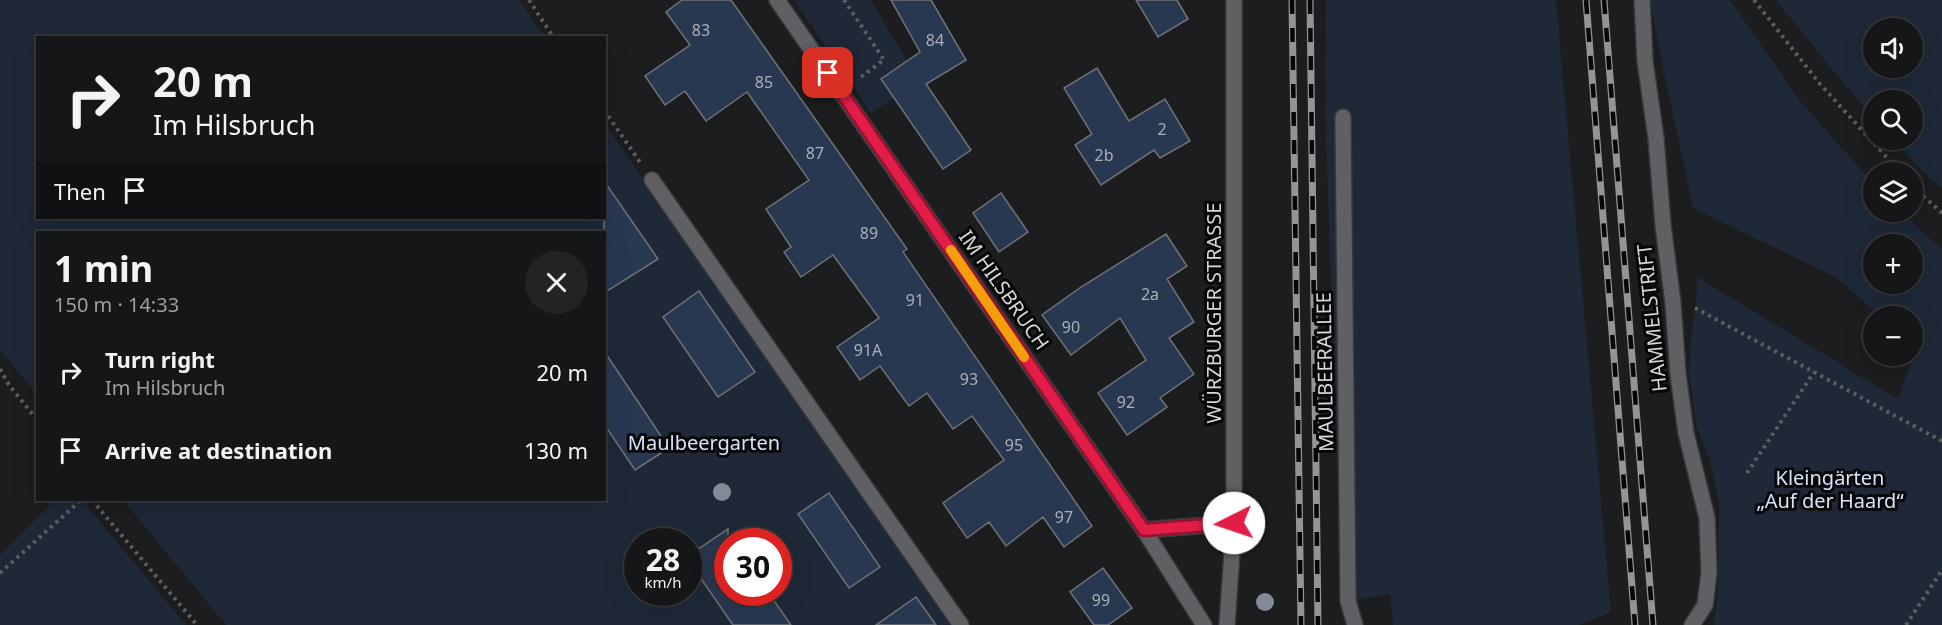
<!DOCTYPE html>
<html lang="en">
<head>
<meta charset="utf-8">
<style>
  body { margin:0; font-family:"Noto Sans",sans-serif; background:#212324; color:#f1f3f6; height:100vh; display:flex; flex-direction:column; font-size:22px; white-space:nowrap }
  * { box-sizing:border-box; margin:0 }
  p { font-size:20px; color:#9d9fa1 }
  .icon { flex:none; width:33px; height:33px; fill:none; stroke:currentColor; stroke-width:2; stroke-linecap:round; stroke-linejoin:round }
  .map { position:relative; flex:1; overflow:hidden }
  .details { position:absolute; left:36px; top:231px; width:570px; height:270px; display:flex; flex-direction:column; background:#141617; border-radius:0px; box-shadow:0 6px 24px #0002,0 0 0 2px #333536 }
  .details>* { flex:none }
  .top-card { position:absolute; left:36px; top:36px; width:570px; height:183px; border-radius:0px; box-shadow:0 6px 24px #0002,0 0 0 2px #333536; background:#141617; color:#f1f3f6; overflow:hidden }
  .buttons { position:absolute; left:1863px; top:18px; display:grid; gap:12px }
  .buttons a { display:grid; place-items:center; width:60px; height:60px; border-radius:50%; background:#141617; box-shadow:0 6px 24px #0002,0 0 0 2px #333536; font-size:30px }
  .speed { position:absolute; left:624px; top:528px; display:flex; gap:12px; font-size:30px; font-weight:700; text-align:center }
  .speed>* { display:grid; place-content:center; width:78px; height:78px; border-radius:50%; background:#141617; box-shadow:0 6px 24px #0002,0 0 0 2px #333536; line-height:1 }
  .speed small { font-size:15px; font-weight:400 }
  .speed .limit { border:9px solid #d22; background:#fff; color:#111 }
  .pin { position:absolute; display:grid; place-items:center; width:51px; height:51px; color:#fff; margin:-26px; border-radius:12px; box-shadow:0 3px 9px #0006 }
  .me { position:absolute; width:66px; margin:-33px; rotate:266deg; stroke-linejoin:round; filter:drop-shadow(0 0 4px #0008) }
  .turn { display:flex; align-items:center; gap:21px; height:126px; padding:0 18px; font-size:27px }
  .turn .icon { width:78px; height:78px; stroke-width:2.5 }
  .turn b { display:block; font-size:42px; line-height:51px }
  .then { display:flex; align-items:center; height:57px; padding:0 18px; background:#0003; gap:12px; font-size:22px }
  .round { display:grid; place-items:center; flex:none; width:63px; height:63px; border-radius:32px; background:#212324 }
  .headline { display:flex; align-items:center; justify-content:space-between; height:102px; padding:0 18px }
  h1 { font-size:36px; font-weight:700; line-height:45px }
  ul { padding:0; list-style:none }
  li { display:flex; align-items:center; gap:18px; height:78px; padding:0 18px }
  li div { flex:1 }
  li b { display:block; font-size:22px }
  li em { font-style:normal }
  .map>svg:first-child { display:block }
  .green { fill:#1e2837; fill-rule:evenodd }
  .building { fill:#293851; stroke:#707275; stroke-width:1.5 }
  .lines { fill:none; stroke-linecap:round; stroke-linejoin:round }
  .lane-casing { stroke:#38393b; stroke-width:18 }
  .street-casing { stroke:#38393b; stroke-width:18 }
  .path { stroke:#5c5e60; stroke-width:4; stroke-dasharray:3 4.5; stroke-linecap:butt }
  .lane { stroke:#5e6063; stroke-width:15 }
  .street { stroke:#5e6063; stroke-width:15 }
  .rail-casing { stroke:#939496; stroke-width:7 }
  .rail { stroke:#060708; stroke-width:4.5; stroke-dasharray:14; stroke-linecap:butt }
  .tree { fill:#828a96 }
  .route-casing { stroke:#92132f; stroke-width:15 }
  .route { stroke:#e11d48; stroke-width:10 }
  .slow { stroke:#f59e0b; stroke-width:10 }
  .labels { text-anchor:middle; stroke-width:6; stroke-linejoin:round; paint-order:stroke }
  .number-label { font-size:16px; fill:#abafb7 }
  .street-label { font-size:20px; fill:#d6d7d9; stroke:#060708 }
  .park-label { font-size:20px; fill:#d6e3f8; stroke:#060708 }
</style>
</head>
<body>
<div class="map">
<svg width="1942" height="625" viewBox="0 0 1942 625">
  <rect width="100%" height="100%" fill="#1b1d1f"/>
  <g class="green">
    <path d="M0 0H519L545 37 38 38V218H604L605 124 950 625H226L123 500H604V232H38L37 395 0 349ZM638 542H688V592H638ZM728 542H778V592H728Z"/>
    <polygon points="794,0 871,0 919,81 871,113"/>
    <polygon points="1326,0 1556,0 1611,612 1579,625 1393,625 1390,594 1343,602 1325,117"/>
    <path d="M1650 0H1730L1800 101 1873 183 1874 212H1901L1942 249V625H1715L1713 623 1718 596 1719 504 1712 468 1696 424 1689 373 1692 326 1696 308 1697 277 1898 399 1915 350 1913 347 1912 316H1879L1837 278 1693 208 1660 54ZM1874 244H1912V284H1874Z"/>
    <path d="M1776 0H1942V189L1922 171 1894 140H1912V100H1874L1873 117 1834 72ZM1874 28H1912V68H1874Z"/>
    <polygon points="55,500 82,500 186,625 0,625 0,555"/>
  </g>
  <g class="building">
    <polygon points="682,0 731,0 907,249 903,252 1092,526 1064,547 1043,517 1006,546 989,522 967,538 943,503 1004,460 972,416 953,429 927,393 909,406 880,366 860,380 837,347 879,318 833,255 801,277 784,252 791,247 766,209 809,180 747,92 706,121 685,91 665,105 645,76 690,45 666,12"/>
    <polygon points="891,0 931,0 966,60 926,84 971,150 943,169 881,79 920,52"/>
    <polygon points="1136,0 1177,0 1188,19 1158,37"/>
    <polygon points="1097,68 1129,121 1165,99 1190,141 1160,158 1154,150 1101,185 1075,145 1092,134 1064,88"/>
    <polygon points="604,181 658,259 604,293"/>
    <polygon points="1001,193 1028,232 999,252 973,213"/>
    <polygon points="1166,234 1187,266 1167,279 1194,322 1169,338 1194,374 1160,398 1167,407 1127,435 1098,393 1146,360 1120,318 1071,355 1042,315 1081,287"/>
    <polygon points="699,291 755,372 718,397 663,317"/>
    <polygon points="604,351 669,448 635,470 604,424"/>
    <polygon points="829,493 880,567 849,588 798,514"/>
    <polygon points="728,529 728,592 768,592 791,625 733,625 688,560 688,556"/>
    <polygon points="1103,568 1132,608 1108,625 1094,625 1070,592"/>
    <polygon points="916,597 936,625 876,625"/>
  </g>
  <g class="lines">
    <g class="lane-casing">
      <g id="lane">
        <polyline points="1343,117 1348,601 1355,625"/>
        <polyline points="652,180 961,625"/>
        <polyline points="1144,530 1204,625"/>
      </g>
    </g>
    <g class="street-casing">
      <g id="street">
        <polyline points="777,0 1144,530 1234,523"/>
        <polyline points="1642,0 1645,61 1656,138 1663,225 1673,303 1678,374 1686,433 1707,518 1709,573 1705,605 1692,625"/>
        <polyline points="1227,625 1234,523 1234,0"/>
      </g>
    </g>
    <g class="path">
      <polyline points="529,0 554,38"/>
      <polyline points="844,0 884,60 858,79"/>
      <polyline points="1754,0 1820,84 1900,172"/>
      <polyline points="604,110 640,162"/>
      <polyline points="1912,186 1942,213"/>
      <polyline points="1695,308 1942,441"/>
      <polyline points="0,369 9,385 38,421"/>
      <polyline points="1747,473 1814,372"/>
      <polyline points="92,500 197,625"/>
      <polyline points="0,573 81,500"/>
      <polyline points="1906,625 1942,570"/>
    </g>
    <use href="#lane" class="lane"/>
    <use href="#street" class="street"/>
    <g class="rail-casing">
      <g id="rail">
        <polyline points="1292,0 1301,625"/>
        <polyline points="1310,0 1318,625"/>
        <polyline points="1586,0 1635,625"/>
        <polyline points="1604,0 1653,625"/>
      </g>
    </g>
    <use href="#rail" class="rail"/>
  </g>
  <g class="tree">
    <circle cx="722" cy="492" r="9"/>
    <circle cx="1265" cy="602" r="9"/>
  </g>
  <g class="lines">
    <g class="route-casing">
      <polyline id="route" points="828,73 1144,530 1234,523"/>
    </g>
    <use href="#route" class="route"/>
    <polyline class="slow" points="951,250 1024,357"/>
  </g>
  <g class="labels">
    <g class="number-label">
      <text x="701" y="36">83</text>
      <text x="935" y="46">84</text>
      <text x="764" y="88">85</text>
      <text x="1162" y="135">2</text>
      <text x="815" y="159">87</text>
      <text x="1104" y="161">2b</text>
      <text x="869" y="239">89</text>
      <text x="1150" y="300">2a</text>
      <text x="915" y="306">91</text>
      <text x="1071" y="333">90</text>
      <text x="868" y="356">91A</text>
      <text x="969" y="385">93</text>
      <text x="1126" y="408">92</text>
      <text x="1014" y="451">95</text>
      <text x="1064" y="523">97</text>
      <text x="1101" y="606">99</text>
    </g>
    <g class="street-label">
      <text transform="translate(1004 290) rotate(55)" y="7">IM HILSBRUCH</text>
      <text transform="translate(1214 313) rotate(-90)" y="7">WÜRZBURGER STRASSE</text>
      <text transform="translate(1652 318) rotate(-96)" y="7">HAMMELSTRIFT</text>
      <text transform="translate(1325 372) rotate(-91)" y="7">MAULBEERALLEE</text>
    </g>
    <g class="park-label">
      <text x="704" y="450">Maulbeergarten</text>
      <text x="1830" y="485">Kleingärten<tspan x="1830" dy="23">„Auf der Haard“</tspan></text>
    </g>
  </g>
</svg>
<div class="buttons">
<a><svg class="icon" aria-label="sound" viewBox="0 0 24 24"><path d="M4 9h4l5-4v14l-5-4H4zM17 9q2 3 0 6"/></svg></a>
<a><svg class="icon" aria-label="search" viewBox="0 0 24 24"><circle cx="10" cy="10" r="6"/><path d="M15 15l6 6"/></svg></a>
<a><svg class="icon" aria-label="layers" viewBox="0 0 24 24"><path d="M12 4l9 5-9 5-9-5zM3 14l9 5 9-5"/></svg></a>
<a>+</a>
<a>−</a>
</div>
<div class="speed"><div>28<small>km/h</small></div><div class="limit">30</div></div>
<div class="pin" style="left:828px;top:73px;background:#d93025"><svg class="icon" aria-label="arrive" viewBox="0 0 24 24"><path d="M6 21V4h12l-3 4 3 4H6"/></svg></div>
<svg class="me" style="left:1234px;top:523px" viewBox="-20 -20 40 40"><circle r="19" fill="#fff"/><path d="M0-13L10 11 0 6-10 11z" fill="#e11d48"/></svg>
<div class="top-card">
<div class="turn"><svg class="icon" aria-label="right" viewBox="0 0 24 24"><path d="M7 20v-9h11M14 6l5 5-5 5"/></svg><div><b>20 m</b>Im Hilsbruch</div></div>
<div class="then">Then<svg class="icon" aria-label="arrive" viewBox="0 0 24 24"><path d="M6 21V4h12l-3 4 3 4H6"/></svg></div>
</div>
<section class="details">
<div class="headline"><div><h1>1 min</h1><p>150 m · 14:33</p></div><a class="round"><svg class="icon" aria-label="close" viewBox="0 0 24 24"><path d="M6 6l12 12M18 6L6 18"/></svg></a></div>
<ul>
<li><svg class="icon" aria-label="right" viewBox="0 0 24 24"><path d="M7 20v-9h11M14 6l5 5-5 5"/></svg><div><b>Turn right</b><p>Im Hilsbruch</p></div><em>20 m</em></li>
<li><svg class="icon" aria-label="arrive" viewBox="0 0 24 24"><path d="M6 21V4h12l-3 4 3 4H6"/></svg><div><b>Arrive at destination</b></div><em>130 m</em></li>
</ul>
</section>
</div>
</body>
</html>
